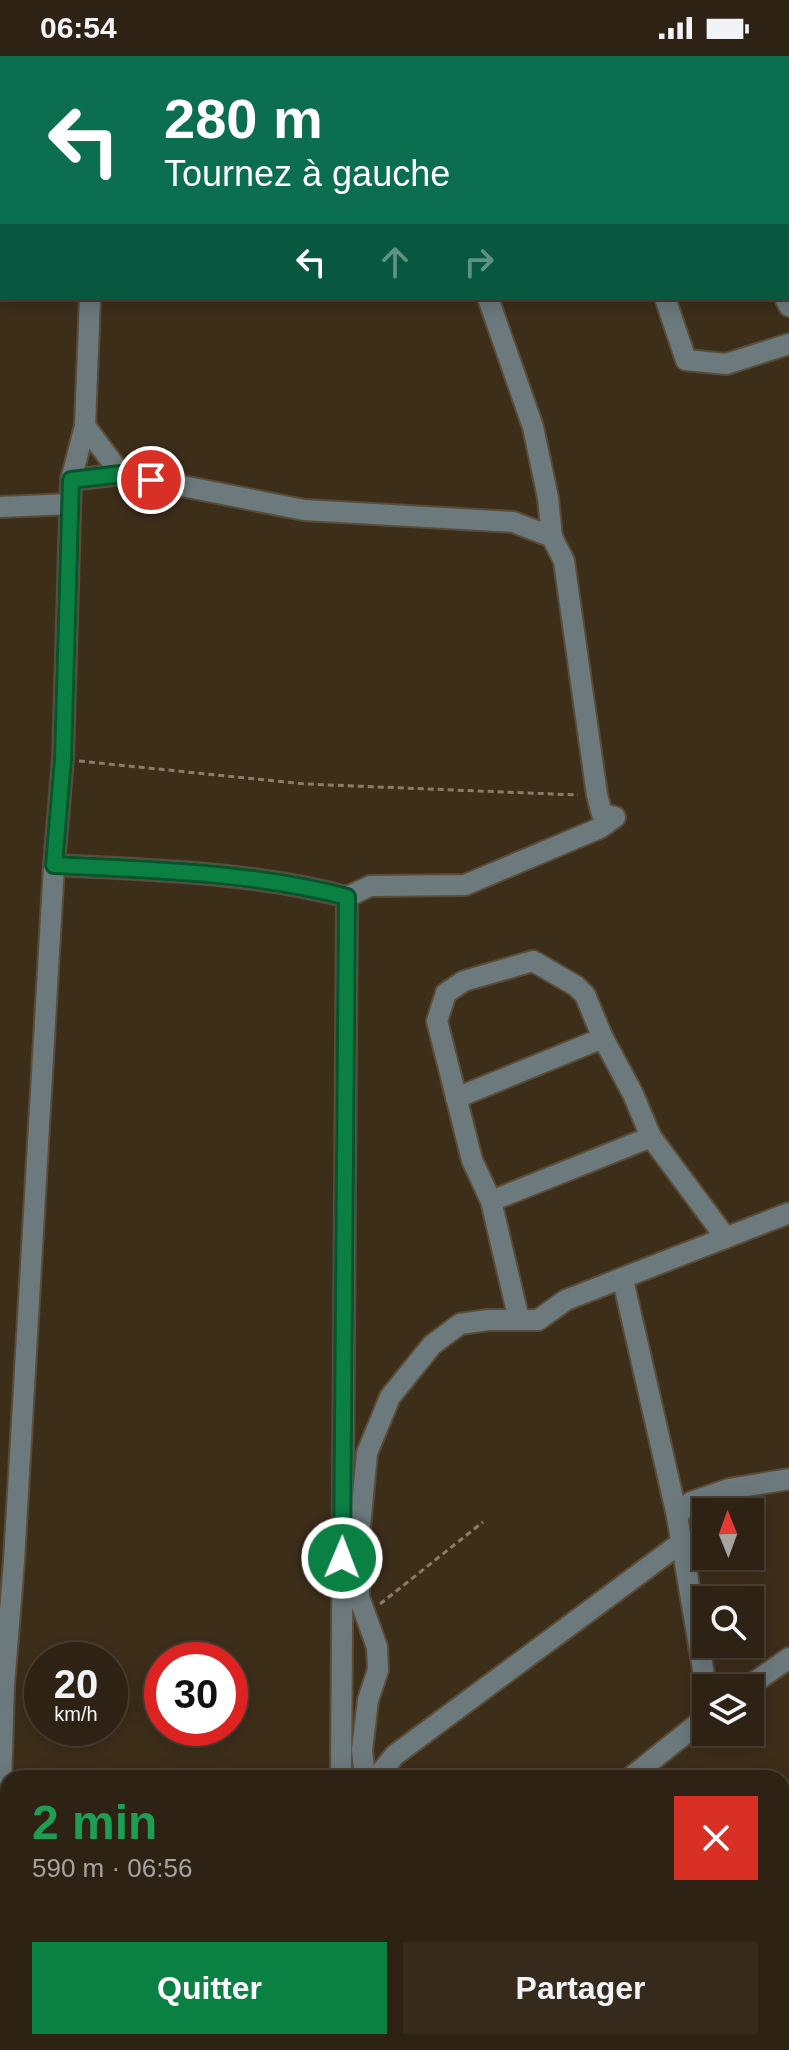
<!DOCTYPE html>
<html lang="fr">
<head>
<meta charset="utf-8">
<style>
  body { margin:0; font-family:Arial,sans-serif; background:#362a1d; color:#f1f3f6; height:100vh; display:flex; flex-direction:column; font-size:30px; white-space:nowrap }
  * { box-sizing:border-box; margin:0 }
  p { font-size:26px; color:#a7a4a0 }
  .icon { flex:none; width:44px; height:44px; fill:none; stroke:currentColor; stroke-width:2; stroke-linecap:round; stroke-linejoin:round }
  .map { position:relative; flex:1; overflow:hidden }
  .side { position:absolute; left:0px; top:1714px; width:790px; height:280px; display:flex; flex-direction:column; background:#2e2214; border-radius:24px 24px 0 0; box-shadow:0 4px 20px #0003,0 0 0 2px #493f34 }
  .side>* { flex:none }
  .top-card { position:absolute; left:0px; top:0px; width:790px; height:244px; box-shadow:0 4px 20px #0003,0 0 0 2px #493f34; background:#0b6e4f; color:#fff; overflow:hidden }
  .needle { width:52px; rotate:359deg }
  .buttons { position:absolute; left:692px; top:1442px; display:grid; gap:16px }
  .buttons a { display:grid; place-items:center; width:72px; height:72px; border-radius:0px; background:#2e2214; box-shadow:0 4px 20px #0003,0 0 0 2px #493f34; font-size:40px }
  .speed { position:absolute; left:24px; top:1586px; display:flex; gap:16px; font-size:40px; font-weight:700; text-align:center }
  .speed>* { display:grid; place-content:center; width:104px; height:104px; border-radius:50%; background:#2e2214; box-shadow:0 4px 20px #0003,0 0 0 2px #493f34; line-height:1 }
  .speed small { font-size:20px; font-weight:400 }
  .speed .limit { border:12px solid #d22; background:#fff; color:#111 }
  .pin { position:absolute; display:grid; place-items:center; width:68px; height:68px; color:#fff; margin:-34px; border:4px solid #fff; border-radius:50%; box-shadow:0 2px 8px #0007 }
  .me { position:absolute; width:88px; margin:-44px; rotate:1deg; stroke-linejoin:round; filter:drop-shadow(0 0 6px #0008) }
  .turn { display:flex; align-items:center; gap:28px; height:168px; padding:0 32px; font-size:36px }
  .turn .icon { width:104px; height:104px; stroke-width:2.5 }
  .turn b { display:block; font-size:56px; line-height:68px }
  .lanes { display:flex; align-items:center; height:76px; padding:0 32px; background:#0003; justify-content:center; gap:40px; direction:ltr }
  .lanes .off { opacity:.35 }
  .round { display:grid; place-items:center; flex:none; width:84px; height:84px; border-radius:0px; background:#362a1d }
  .head { display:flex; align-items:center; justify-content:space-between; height:136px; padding:0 32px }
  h1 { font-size:48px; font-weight:600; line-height:60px; color:#1e9e55 }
  .primary-button { display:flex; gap:16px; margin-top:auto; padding:16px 32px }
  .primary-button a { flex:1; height:92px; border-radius:0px; background:#0b8043; color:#fff; font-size:32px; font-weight:600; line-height:92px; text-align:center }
  .primary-button a+a { background:#362a1d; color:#f1f3f6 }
  .status { display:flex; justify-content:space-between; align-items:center; height:56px; padding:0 40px; background:#2e2214; direction:ltr }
  .status svg { height:22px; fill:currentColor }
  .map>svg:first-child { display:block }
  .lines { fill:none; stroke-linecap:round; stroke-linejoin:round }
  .minor-casing { stroke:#594c39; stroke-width:24 }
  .path { stroke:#887c6b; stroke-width:3; stroke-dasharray:6 4; stroke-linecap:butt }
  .minor { stroke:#6c7a7d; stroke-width:20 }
  .route-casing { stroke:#07532c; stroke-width:20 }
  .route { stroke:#0b8043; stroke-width:14 }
</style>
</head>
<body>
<div class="status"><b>06:54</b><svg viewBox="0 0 49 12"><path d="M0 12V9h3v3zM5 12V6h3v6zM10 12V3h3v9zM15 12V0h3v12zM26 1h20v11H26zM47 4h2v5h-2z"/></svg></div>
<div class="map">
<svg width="789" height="1994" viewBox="0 0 789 1994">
  <rect width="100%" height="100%" fill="#3d2e1a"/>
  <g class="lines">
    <g class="minor-casing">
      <g id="minor">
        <polyline points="134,2 135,0"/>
        <polyline points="518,2 524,0"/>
        <polyline points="0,79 2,78"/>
        <polyline points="788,130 789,129"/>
        <polyline points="488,242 533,371 548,442 552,481"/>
        <polyline points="665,242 686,304 726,308 789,288"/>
        <polyline points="785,242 789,250"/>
        <polyline points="85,370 121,418"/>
        <polyline points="71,424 121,418 304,454 513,466 552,481 564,505 597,739 602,758 615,761 600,772 465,829 370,830 347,841 341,1722"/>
        <polyline points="0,451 70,448"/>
        <path d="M54 809C150 814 254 816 347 841"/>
        <polyline points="456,1042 603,982"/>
        <polyline points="491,1145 651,1081"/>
        <polyline points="623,1224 677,1460 704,1619 709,1632"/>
        <polyline points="519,1264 491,1145 472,1104 437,965 446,937 464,925 533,905 576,930 585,939 603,982 633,1038 651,1081 726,1182"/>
        <polyline points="677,1460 691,1446 729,1433 789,1423"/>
        <polyline points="746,1632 789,1602"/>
        <polyline points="365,1722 362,1694 368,1644 378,1614 377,1591 359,1541 359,1481 367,1397 390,1341 432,1289 460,1268 488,1264 538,1264 566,1244 789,1157"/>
        <polyline points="376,1722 395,1699 682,1486"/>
        <polyline points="630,1722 706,1661"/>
        <polyline points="0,1760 4,1630 14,1505 54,809 63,703 71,424 85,370 90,242"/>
        <polyline points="0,1841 8,1975"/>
        <polyline points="782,1844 789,1839"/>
        <polyline points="9,1986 9,1994"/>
        <polyline points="460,1986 465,1994"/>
        <polyline points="339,1994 339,1986"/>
        <polyline points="578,1994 585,1986"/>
      </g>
    </g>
    <g class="path">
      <polyline points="79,705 305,728 578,739"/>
      <polyline points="380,1548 483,1466"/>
    </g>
    <use href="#minor" class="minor"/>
  </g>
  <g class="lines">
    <g class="route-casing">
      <path id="route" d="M151 424 121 418 71 424 63 703 54 809C151 814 253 816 347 841L342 1502"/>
    </g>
    <use href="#route" class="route"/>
  </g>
</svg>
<div class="buttons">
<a><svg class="needle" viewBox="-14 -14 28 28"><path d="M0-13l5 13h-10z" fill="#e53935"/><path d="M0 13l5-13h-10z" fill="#a7a4a0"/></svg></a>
<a><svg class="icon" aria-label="search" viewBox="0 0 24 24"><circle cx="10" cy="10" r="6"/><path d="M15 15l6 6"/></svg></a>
<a><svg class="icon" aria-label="layers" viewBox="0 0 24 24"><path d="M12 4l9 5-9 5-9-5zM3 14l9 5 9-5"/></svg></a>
</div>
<div class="speed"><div>20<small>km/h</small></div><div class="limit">30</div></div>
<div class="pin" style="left:151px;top:424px;background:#d93025"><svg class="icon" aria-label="arrive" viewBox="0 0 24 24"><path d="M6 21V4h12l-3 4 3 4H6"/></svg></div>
<svg class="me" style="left:342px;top:1502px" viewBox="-20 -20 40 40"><circle r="17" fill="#0b8043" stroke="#fff" stroke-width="3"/><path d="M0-11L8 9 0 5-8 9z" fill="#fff"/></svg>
<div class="top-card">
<div class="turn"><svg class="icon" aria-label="left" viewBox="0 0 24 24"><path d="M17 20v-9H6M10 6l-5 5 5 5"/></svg><div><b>280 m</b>Tournez à gauche</div></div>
<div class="lanes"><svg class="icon" aria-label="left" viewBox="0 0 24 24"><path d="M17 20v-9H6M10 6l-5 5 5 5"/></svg><svg class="icon off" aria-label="ahead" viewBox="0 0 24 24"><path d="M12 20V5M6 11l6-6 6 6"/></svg><svg class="icon off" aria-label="right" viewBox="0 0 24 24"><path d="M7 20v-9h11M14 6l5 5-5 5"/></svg></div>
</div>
<section class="side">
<div class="head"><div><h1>2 min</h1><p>590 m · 06:56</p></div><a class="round" style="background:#d93025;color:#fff"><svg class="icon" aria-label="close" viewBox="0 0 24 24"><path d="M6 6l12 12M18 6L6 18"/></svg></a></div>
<div class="primary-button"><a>Quitter</a><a>Partager</a></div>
</section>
</div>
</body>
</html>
